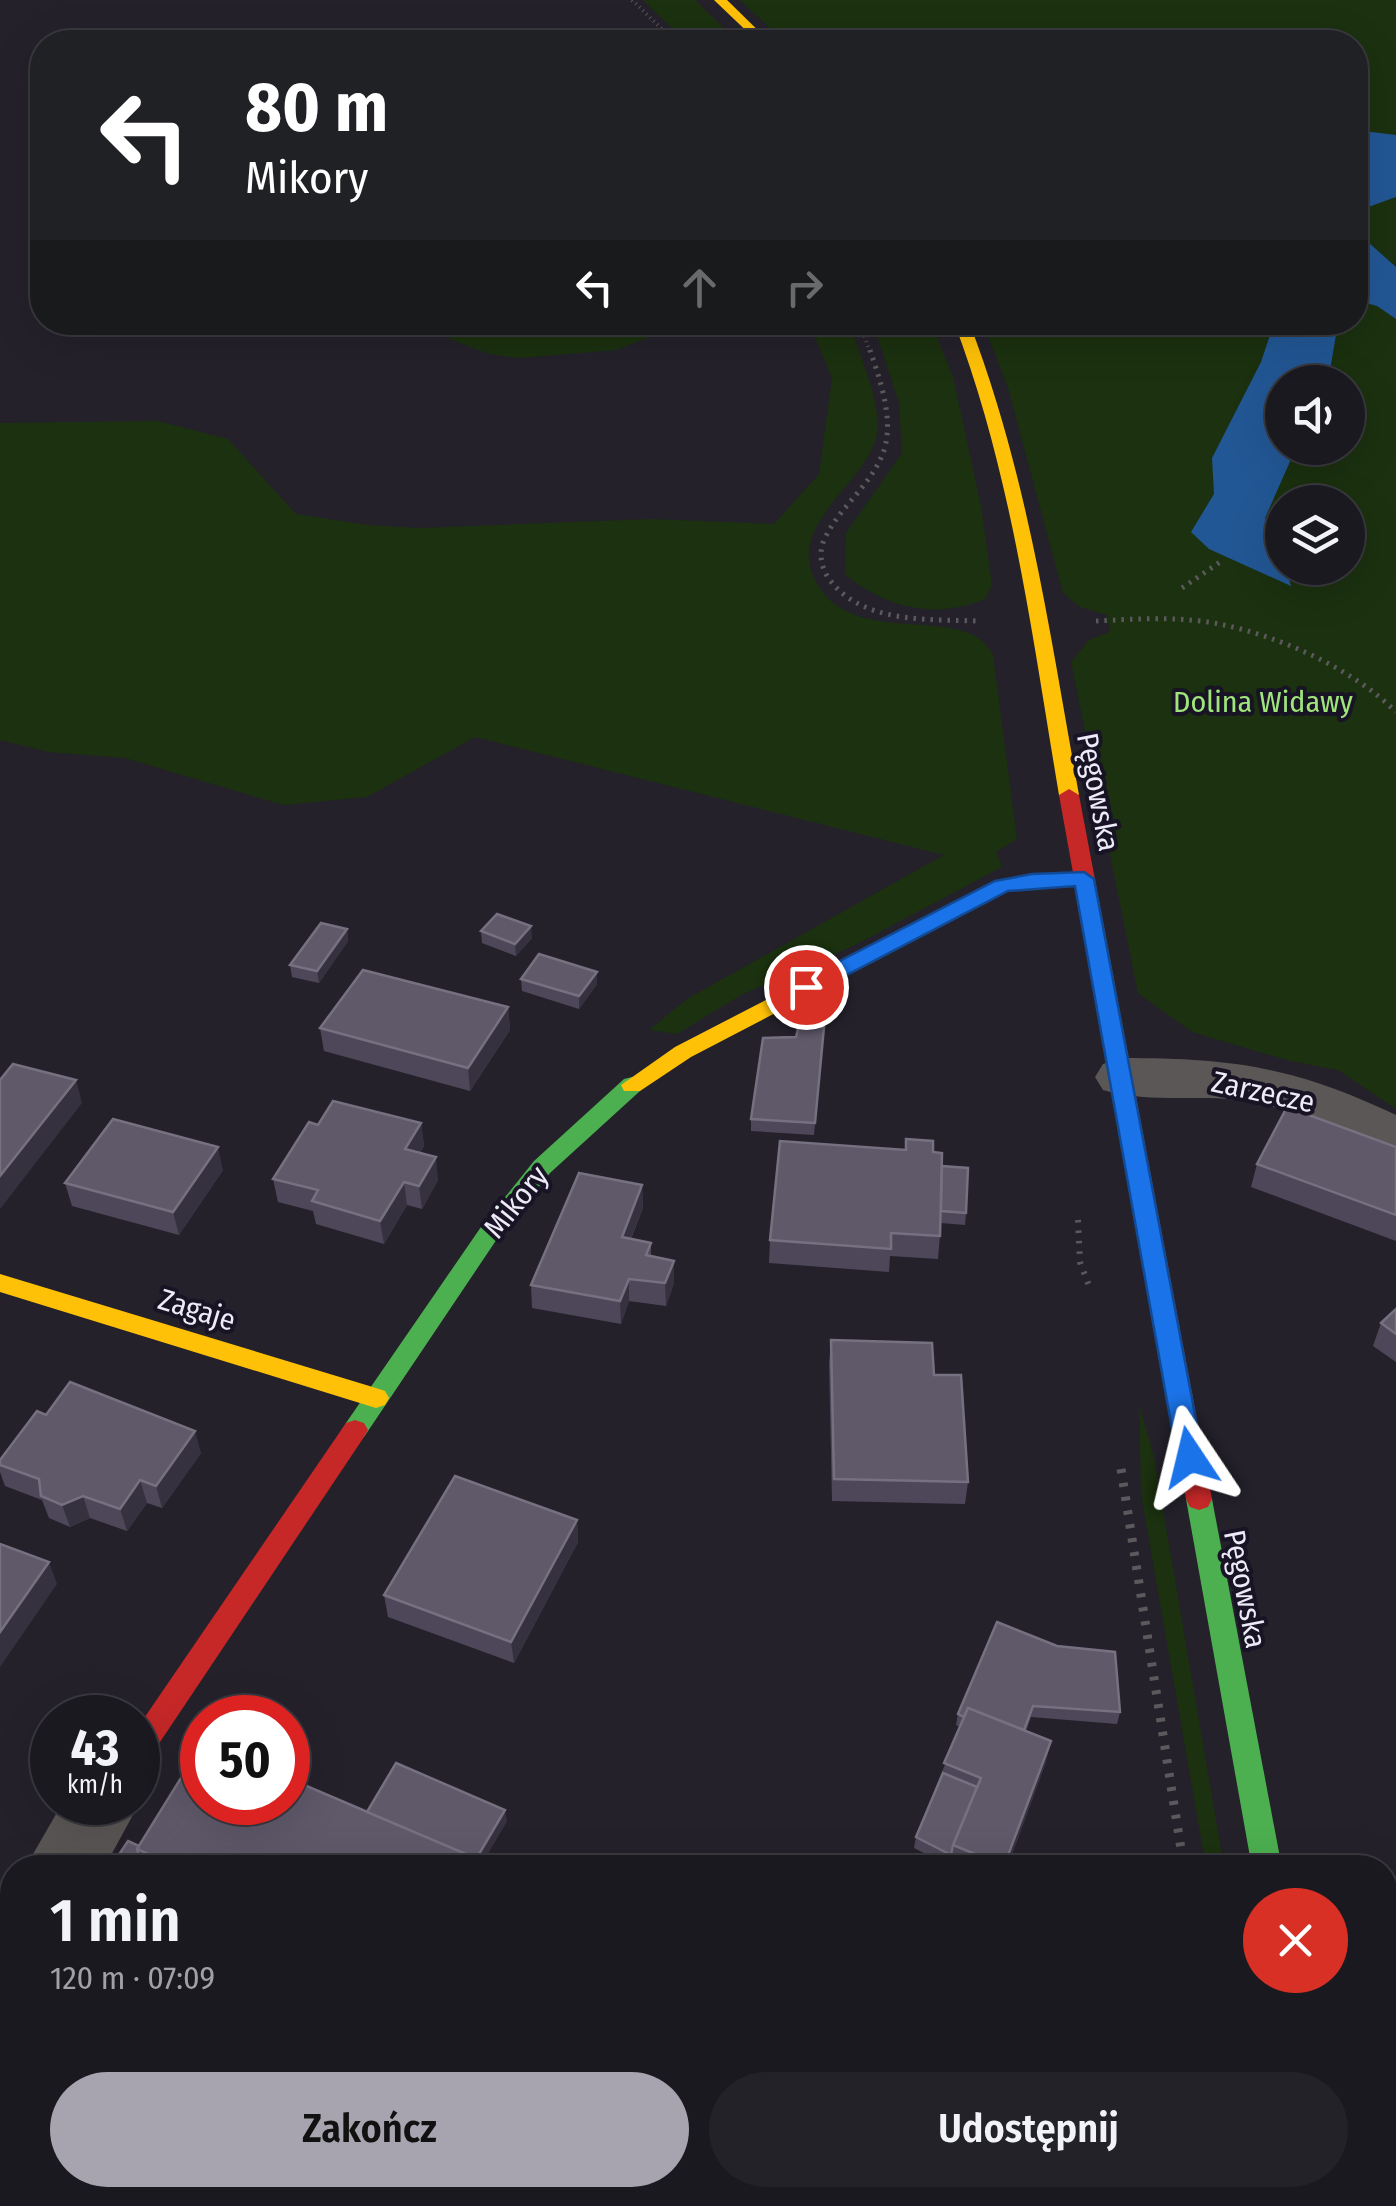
<!DOCTYPE html>
<html lang="pl">
<head>
<meta charset="utf-8">
<style>
  body { margin:0; font-family:"Fira Sans Condensed",sans-serif; background:#242229; color:#f1f3f6; height:100vh; display:flex; flex-direction:column; font-size:38px; white-space:nowrap }
  * { box-sizing:border-box; margin:0 }
  p { font-size:32px; color:#a0a0a5 }
  .icon { flex:none; width:55px; height:55px; fill:none; stroke:currentColor; stroke-width:2; stroke-linecap:round; stroke-linejoin:round }
  .map { position:relative; flex:1; overflow:hidden }
  .side { position:absolute; left:0px; top:1855px; width:1398px; height:352px; display:flex; flex-direction:column; background:#1b1920; border-radius:40px 40px 0 0; box-shadow:0 10px 40px #0002,0 0 0 2px #39383e }
  .side>* { flex:none }
  .guide { position:absolute; left:30px; top:30px; width:1338px; height:305px; border-radius:40px; box-shadow:0 10px 40px #0002,0 0 0 2px #39383e; background:#202124; color:#fff; overflow:hidden }
  .controls { position:absolute; left:1265px; top:365px; display:grid; gap:20px }
  .controls a { display:grid; place-items:center; width:100px; height:100px; border-radius:50%; background:#1b1920; box-shadow:0 10px 40px #0002,0 0 0 2px #39383e; font-size:50px }
  .speed { position:absolute; left:30px; top:1695px; display:flex; gap:20px; font-size:50px; font-weight:700; text-align:center }
  .speed>* { display:grid; place-content:center; width:130px; height:130px; border-radius:50%; background:#1b1920; box-shadow:0 10px 40px #0002,0 0 0 2px #39383e; line-height:1 }
  .speed small { font-size:25px; font-weight:400 }
  .speed .limit { border:15px solid #d22; background:#fff; color:#111 }
  .pin { position:absolute; display:grid; place-items:center; width:85px; height:85px; color:#fff; margin:-42px; border:5px solid #fff; border-radius:50%; box-shadow:0 2px 10px #0007 }
  .me { position:absolute; width:110px; margin:-55px; rotate:350deg; stroke-linejoin:round; filter:drop-shadow(0 0 8px #0008) }
  .turn { display:flex; align-items:center; gap:35px; height:210px; padding:0 50px; font-size:45px }
  .turn .icon { width:130px; height:130px; stroke-width:2.5 }
  .turn b { display:block; font-size:70px; line-height:85px }
  .lanes { display:flex; align-items:center; height:95px; padding:0 50px; background:#0003; justify-content:center; gap:50px; direction:ltr }
  .lanes .off { opacity:.35 }
  .round { display:grid; place-items:center; flex:none; width:105px; height:105px; border-radius:52px; background:#242229 }
  .overview { display:flex; align-items:center; justify-content:space-between; height:170px; padding:0 50px }
  h1 { font-size:60px; font-weight:600; line-height:75px }
  .action { display:flex; gap:20px; margin-top:auto; padding:20px 50px }
  .action a { flex:1; height:115px; border-radius:60px; background:#a7a4b0; color:#111; font-size:40px; font-weight:600; line-height:115px; text-align:center }
  .action a+a { background:#242229; color:#f1f3f6 }
  .map>svg:first-child { display:block }
  .green { fill:#1b310f; fill-rule:evenodd }
  .water { fill:#225795 }
  .lines { fill:none; stroke-linecap:round; stroke-linejoin:round }
  .path-far3 { stroke:#5c595d; stroke-width:4; stroke-dasharray:1 4; stroke-linecap:butt }
  .path-far2 { stroke:#5c595d; stroke-width:5; stroke-dasharray:2.5 6; stroke-linecap:butt }
  .path-far1 { stroke:#5c595d; stroke-width:6; stroke-dasharray:2.5 8; stroke-linecap:butt }
  .path { stroke:#5c595d; stroke-width:9; stroke-dasharray:4 10; stroke-linecap:butt }
  .street { fill:#5a5756; fill-rule:evenodd }
  .fast { fill:#4caf50; fill-rule:evenodd }
  .slow { fill:#ffc107; fill-rule:evenodd }
  .jam { fill:#c62828; fill-rule:evenodd }
  .wall { fill:#4e4759 }
  .shaded-wall { fill:#36313f }
  .building { fill:#5f596a; stroke:#767080; stroke-width:2.5 }
  .route { fill:#1a73e8; stroke:#114b97; stroke-width:2.5 }
  .labels { text-anchor:middle; stroke-width:8; stroke-linejoin:round; paint-order:stroke }
  .park-label { font-size:30px; fill:#9fe57c; stroke:#191425 }
  .street-label { font-size:30px; fill:#eeebf8; stroke:#191425 }
</style>
</head>
<body>
<div class="map">
<svg width="1396" height="2206" viewBox="0 0 1396 2206">
  <rect width="100%" height="100%" fill="#24212b"/>
  <g class="green">
    <polygon points="643,0 695,0 738,42 686,42"/>
    <path d="M740 0H1396V1109L1338 1070 1290 1061 1192 1032 1138 993 1071 662 1089 640 1110 632 1107 615 1080 607 1063 593 1008 388 983 323 1355 322V42H785ZM1282 382H1348V448H1282ZM1282 502H1348V568H1282Z"/>
    <polygon points="535,322 660,323 667,330 617,350 520,358 489,354 447,338"/>
    <path d="M809 323H849C858 350 883 407 877 434 866 487 777 527 821 590 863 648 968 602 993 655L1017 839 996 852 1002 867 855 945 741 995 677 1034 649 1030 687 999 944 855 475 737 367 797 283 805 125 758 49 752 0 740V423L158 421 228 439 296 514 368 525 418 528 651 519 774 524 819 474 832 378Z"/>
    <path d="M873 323H931L953 377 981 506 992 585 985 599C936 620 885 608 845 574L846 533 902 453 899 403Z"/>
    <polygon points="1139,1404 1154,1457 1224,1867 1206,1867 1141,1494"/>
  </g>
  <g class="water">
    <polygon points="1355,130 1396,135 1396,197 1357,211 1360,235 1396,267 1396,319 1377,306 1359,301 1355,303"/>
    <polygon points="1274,323 1338,323 1328,382 1282,382 1282,448 1296,448 1265,518 1281,548 1282,568 1286,568 1291,586 1209,549 1191,532 1214,494 1212,458 1261,362"/>
  </g>
  <g class="lines">
    <g class="path-far3">
      <polyline points="632,0 675,42"/>
      <polyline points="860,322 870,353"/>
    </g>
    <g class="path-far2">
      <path d="M870 350C880 380 893 416 885 447 875 482 842 504 826 536 818 550 820 566 829 579 862 624 928 619 978 621"/>
      <polyline points="1182,588 1223,560"/>
      <path d="M1096 621C1136 619 1179 616 1219 624 1279 636 1352 668 1396 712"/>
    </g>
    <polyline class="path-far1" points="1078,1220 1080,1262 1091,1291"/>
    <g class="path">
      <polyline points="1121,1469 1184,1868"/>
      <polyline points="1385,2141 1391,2168"/>
      <polyline points="1237,2195 1238,2206"/>
    </g>
    <g class="street">
      <path d="M1122 1058C1233 1058 1295 1067 1396 1115V1159C1349 1145 1307 1114 1258 1103 1207 1092 1152 1105 1103 1090L1095 1077 1103 1064Z"/>
      <polygon points="138,1796 140,1802 104,1868 25,1868 63,1802 138,1802"/>
      <polygon points="12,1906 12,1994 0,1999 0,1911"/>
    </g>
    <g class="fast">
      <polygon points="632,1077 640,1079 643,1085 640,1091 550,1173 497,1239 364,1437 355,1440 346,1437 342,1430 346,1423 481,1227 534,1161 624,1079"/>
      <polygon points="1199,1488 1208,1491 1212,1499 1282,1868 1252,1868 1186,1499 1190,1491"/>
    </g>
    <g class="slow">
      <polygon points="714,0 727,0 770,42 758,42"/>
      <path d="M954 322H969C1028 475 1050 635 1079 795L1069 801 1059 795C1032 635 1012 475 954 322Z"/>
      <polygon points="1084,873 1094,879 1091,884 1009,891 691,1057 640,1091 624,1091 621,1085 675,1047 996,881 1032,874"/>
      <polygon points="0,1274 376,1388 385,1391 389,1398 385,1405 376,1408 0,1292"/>
    </g>
    <g class="jam">
      <polygon points="1069,789 1079,795 1212,1499 1208,1507 1199,1510 1190,1507 1186,1499 1059,795"/>
      <polygon points="355,1420 364,1423 368,1430 364,1437 148,1760 138,1764 138,1727 346,1423"/>
      <polygon points="1309,2195 1343,2195 1345,2206 1311,2206"/>
    </g>
  </g>
  <g class="wall">
    <polygon points="347,929 348,941 319,983 292,977 290,965"/>
    <polygon points="481,931 532,938 516,956 482,943"/>
    <polygon points="597,972 597,984 579,1009 522,991 521,979"/>
    <polygon points="508,1007 510,1030 470,1091 324,1051 320,1028"/>
    <polygon points="824,1027 814,1135 751,1131 751,1119 796,1037"/>
    <polygon points="421,1123 424,1146 420,1153 438,1180 422,1209 407,1205 384,1244 316,1224 313,1211 278,1202 273,1179 318,1125"/>
    <polygon points="906,1139 933,1152 966,1213 965,1225 941,1223 938,1259 890,1256 889,1272 769,1263 770,1240 905,1150"/>
    <polygon points="1396,1147 1396,1241 1251,1187 1257,1164"/>
    <polygon points="223,1170 179,1235 72,1206 65,1183"/>
    <polygon points="642,1185 643,1208 631,1239 651,1243 651,1256 674,1283 666,1306 629,1301 621,1324 532,1308 531,1285"/>
    <polygon points="1396,1309 1396,1362 1373,1346 1381,1323"/>
    <polygon points="831,1340 934,1375 968,1482 965,1504 832,1501 829,1363"/>
    <polygon points="46,1415 201,1453 162,1508 147,1503 127,1531 90,1518 70,1527 49,1518 42,1500 5,1486 0,1472 0,1460"/>
    <polygon points="577,1520 578,1542 514,1663 388,1617 384,1595"/>
    <polygon points="997,1622 1120,1712 1117,1724 1031,1717 1026,1731 1046,1762 1007,1868 954,1868 914,1848 916,1837 960,1727 956,1725 958,1714"/>
    <polygon points="367,1812 507,1821 479,1868 110,1868 139,1846"/>
    <polygon points="12,2040 12,2184 0,2178 0,2059"/>
    <polygon points="35,2195 169,2195 163,2206 57,2206"/>
  </g>
  <g class="shaded-wall">
    <polygon points="531,926 532,938 516,956 515,944"/>
    <polygon points="347,929 348,941 319,983 317,971"/>
    <polygon points="597,972 597,984 579,1009 579,996"/>
    <polygon points="508,1007 510,1030 470,1091 468,1068"/>
    <polygon points="76,1080 82,1103 0,1209 0,1176"/>
    <polygon points="421,1123 424,1146 408,1172 405,1149"/>
    <polygon points="218,1147 223,1170 179,1235 173,1212"/>
    <polygon points="436,1157 438,1180 422,1209 419,1186"/>
    <polygon points="404,1182 407,1205 384,1244 380,1221"/>
    <polygon points="642,1185 643,1208 622,1260 622,1237"/>
    <polygon points="674,1261 674,1283 666,1306 665,1283"/>
    <polygon points="629,1279 629,1301 621,1324 620,1301"/>
    <polygon points="195,1431 201,1453 162,1508 156,1486"/>
    <polygon points="140,1480 147,1503 127,1531 120,1509"/>
    <polygon points="83,1496 90,1518 70,1527 62,1505"/>
    <polygon points="577,1520 578,1542 514,1663 511,1642"/>
    <polygon points="49,1562 57,1584 0,1667 0,1632"/>
    <polygon points="1051,1741 1046,1762 1007,1868 1004,1868"/>
    <polygon points="505,1810 507,1821 479,1868 472,1868"/>
    <polygon points="151,2195 169,2195 163,2206 144,2206"/>
  </g>
  <g class="building">
    <polygon points="497,914 531,926 515,944 481,931"/>
    <polygon points="321,923 347,929 317,971 290,965"/>
    <polygon points="539,954 597,972 579,996 521,979"/>
    <polygon points="363,970 508,1007 468,1068 320,1028"/>
    <polygon points="799,1025 824,1027 815,1123 751,1119 763,1038 796,1037"/>
    <polygon points="13,1064 76,1080 0,1176 0,1080"/>
    <polygon points="333,1101 421,1123 405,1149 436,1157 419,1186 404,1182 380,1221 312,1201 318,1190 273,1179 309,1122 318,1125"/>
    <polygon points="1287,1107 1396,1147 1396,1215 1257,1164"/>
    <polygon points="113,1119 218,1147 173,1212 65,1183"/>
    <polygon points="906,1139 933,1141 933,1152 942,1153 940,1236 891,1233 891,1249 770,1240 780,1141 906,1150"/>
    <polygon points="942,1166 968,1168 966,1213 941,1211"/>
    <polygon points="579,1173 642,1185 622,1237 651,1243 646,1255 674,1261 665,1283 629,1279 620,1301 531,1285"/>
    <polygon points="1396,1309 1396,1334 1381,1323"/>
    <polygon points="831,1340 932,1343 934,1375 961,1375 968,1482 834,1479"/>
    <polygon points="70,1382 195,1431 156,1486 140,1480 120,1509 83,1496 62,1505 41,1496 39,1479 0,1465 0,1460 37,1411 46,1415"/>
    <polygon points="455,1476 577,1520 511,1642 384,1595"/>
    <polygon points="0,1544 49,1562 0,1632"/>
    <polygon points="997,1622 1057,1646 1115,1652 1120,1712 1033,1706 1024,1730 968,1708 964,1717 958,1714"/>
    <polygon points="968,1708 1051,1741 1004,1866 953,1845 981,1778 944,1763"/>
    <polygon points="202,1744 202,1802 288,1802 288,1778 471,1856 464,1868 179,1868 137,1849"/>
    <polygon points="396,1763 505,1810 472,1866 471,1856 367,1812"/>
    <polygon points="943,1773 977,1787 953,1845 951,1855 916,1837"/>
    <polygon points="128,1841 139,1846 137,1849 140,1859 159,1868 110,1868"/>
    <polygon points="12,2040 12,2171 0,2165 0,2059"/>
    <polygon points="60,2195 151,2195 144,2206 82,2206"/>
  </g>
  <polygon class="route" points="1084,872 1094,879 1203,1457 1199,1465 1190,1468 1181,1465 1177,1457 1075,886 1008,891 814,992 799,992 796,987 799,982 995,881 1032,874"/>
  <g class="labels">
    <g class="park-label">
      <text x="1263" y="712">Dolina Widawy</text>
    </g>
    <g class="street-label">
      <text transform="translate(1098 792) rotate(79)" y="10">Pęgowska</text>
      <text transform="translate(1263 1092) rotate(12)" y="10">Zarzecze</text>
      <text transform="translate(516 1202) rotate(-51)" y="10">Mikory</text>
      <text transform="translate(197 1310) rotate(17)" y="10">Zagaje</text>
      <text transform="translate(1245 1589) rotate(79)" y="10">Pęgowska</text>
    </g>
  </g>
</svg>
<div class="controls">
<a><svg class="icon" aria-label="sound" viewBox="0 0 24 24"><path d="M4 9h4l5-4v14l-5-4H4zM17 9q2 3 0 6"/></svg></a>
<a><svg class="icon" aria-label="layers" viewBox="0 0 24 24"><path d="M12 4l9 5-9 5-9-5zM3 14l9 5 9-5"/></svg></a>
</div>
<div class="speed"><div>43<small>km/h</small></div><div class="limit">50</div></div>
<div class="pin" style="left:806px;top:987px;background:#d93025"><svg class="icon" aria-label="arrive" viewBox="0 0 24 24"><path d="M6 21V4h12l-3 4 3 4H6"/></svg></div>
<svg class="me" style="left:1190px;top:1457px" viewBox="-20 -20 40 40"><path d="M0-17L14 15 0 8-14 15z" fill="#1a73e8" stroke="#fff" stroke-width="4"/></svg>
<div class="guide">
<div class="turn"><svg class="icon" aria-label="left" viewBox="0 0 24 24"><path d="M17 20v-9H6M10 6l-5 5 5 5"/></svg><div><b>80 m</b>Mikory</div></div>
<div class="lanes"><svg class="icon" aria-label="left" viewBox="0 0 24 24"><path d="M17 20v-9H6M10 6l-5 5 5 5"/></svg><svg class="icon off" aria-label="ahead" viewBox="0 0 24 24"><path d="M12 20V5M6 11l6-6 6 6"/></svg><svg class="icon off" aria-label="right" viewBox="0 0 24 24"><path d="M7 20v-9h11M14 6l5 5-5 5"/></svg></div>
</div>
<section class="side">
<div class="overview"><div><h1>1 min</h1><p>120 m · 07:09</p></div><a class="round" style="background:#d93025;color:#fff"><svg class="icon" aria-label="close" viewBox="0 0 24 24"><path d="M6 6l12 12M18 6L6 18"/></svg></a></div>
<div class="action"><a>Zakończ</a><a>Udostępnij</a></div>
</section>
</div>
</body>
</html>
